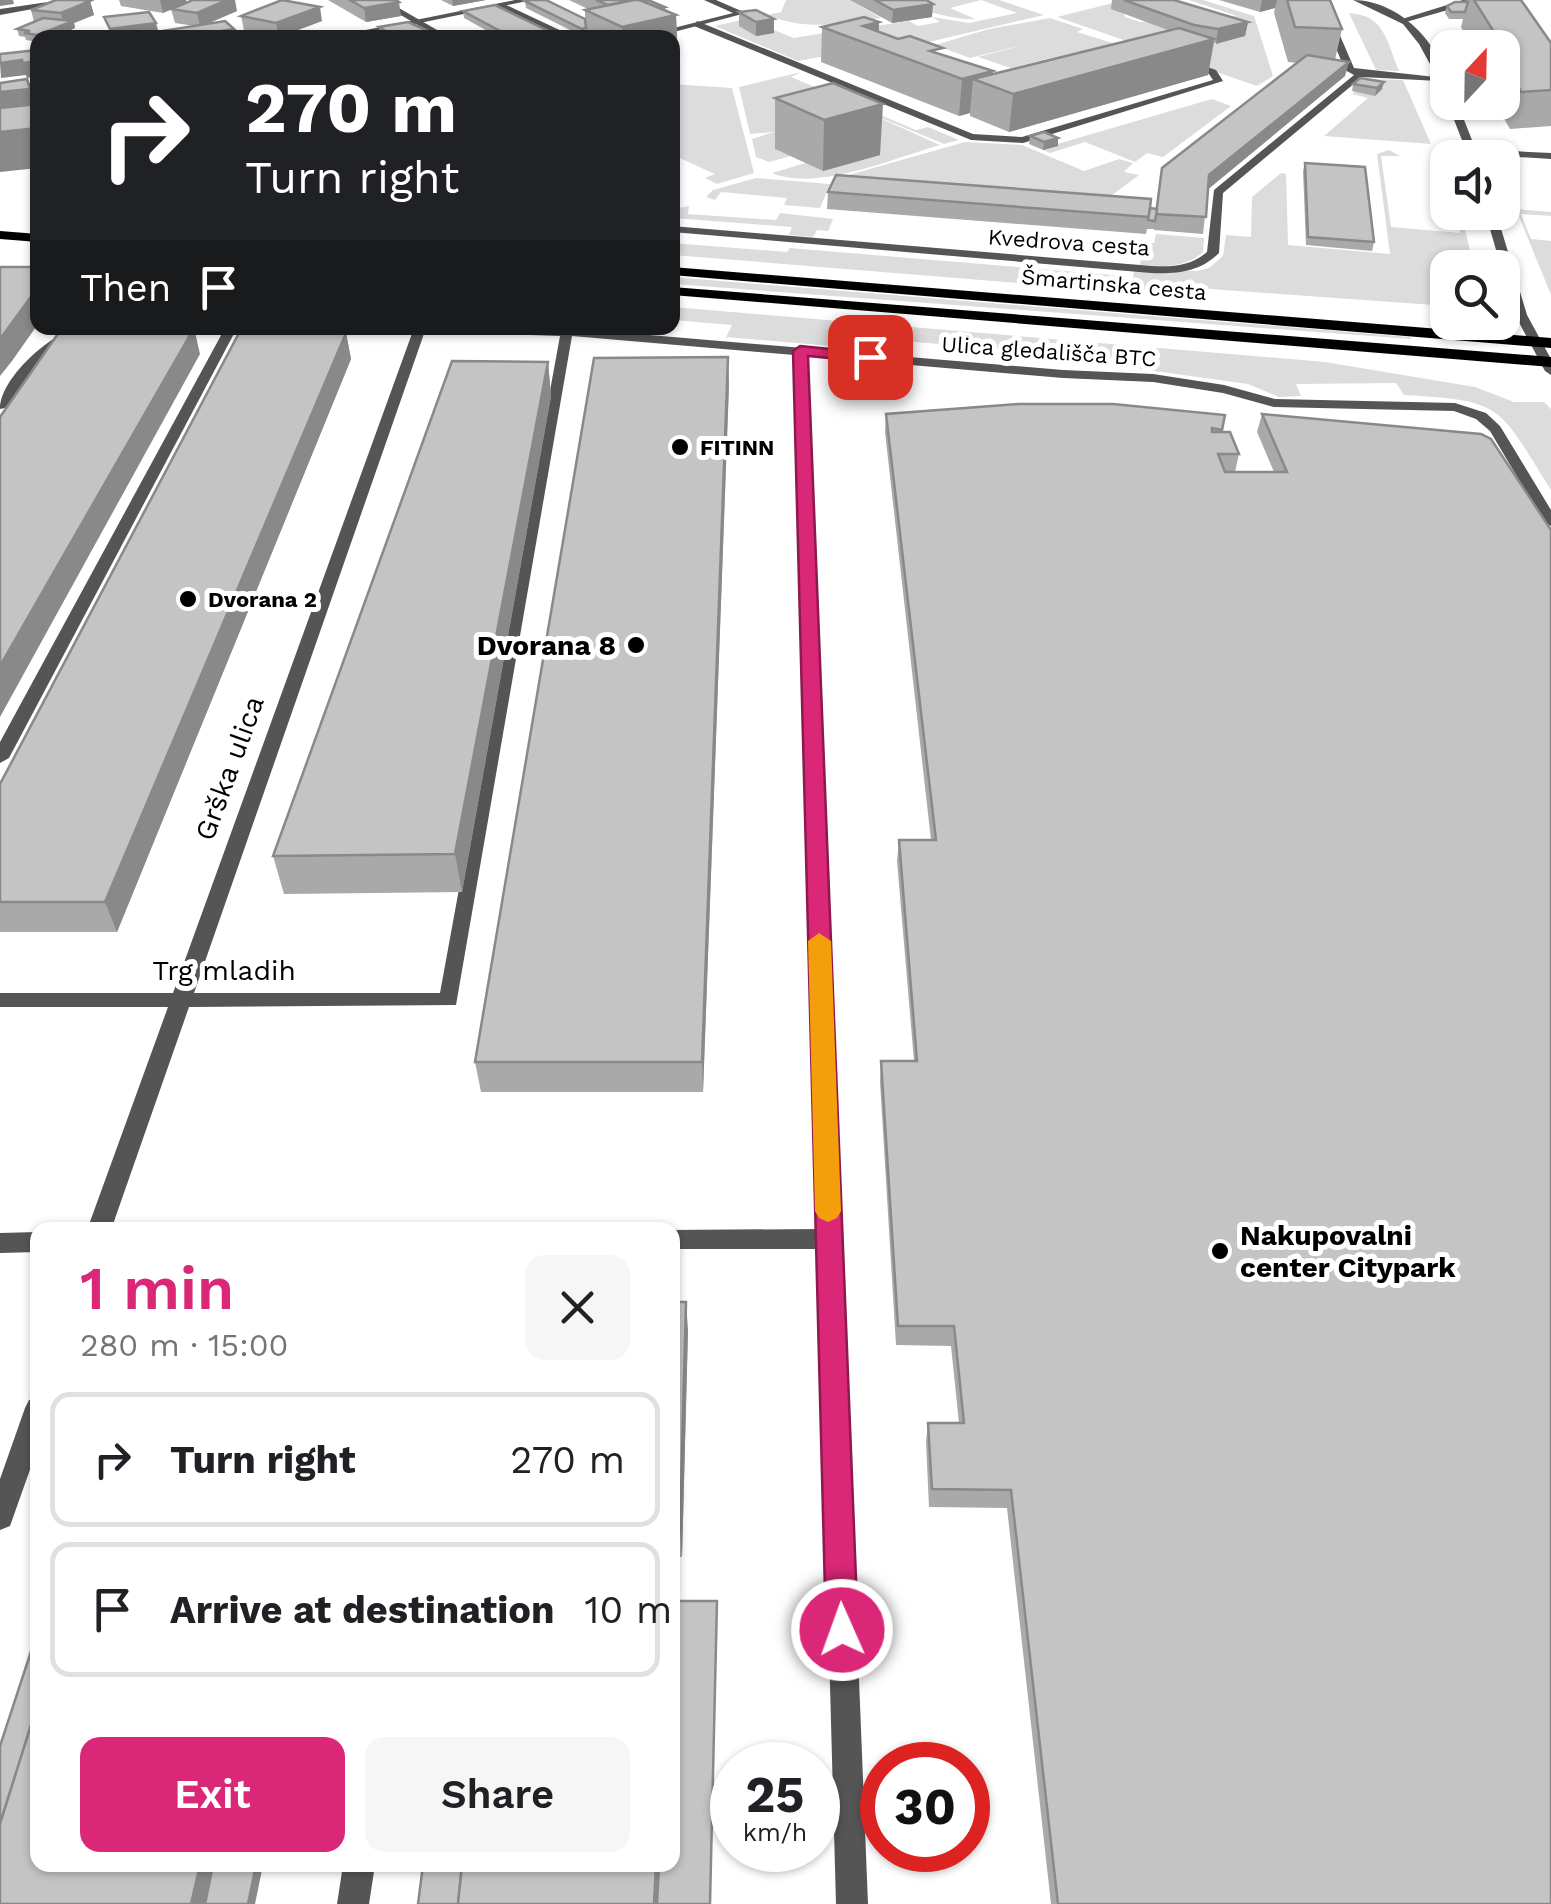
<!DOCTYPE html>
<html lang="en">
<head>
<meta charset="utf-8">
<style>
  body { margin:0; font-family:"Work Sans",sans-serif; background:#f6f6f6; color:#202124; height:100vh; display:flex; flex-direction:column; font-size:38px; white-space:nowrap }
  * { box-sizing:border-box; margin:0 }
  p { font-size:32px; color:#757577 }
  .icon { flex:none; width:55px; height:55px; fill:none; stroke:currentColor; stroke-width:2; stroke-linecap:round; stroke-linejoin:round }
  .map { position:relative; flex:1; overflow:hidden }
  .panel { position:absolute; left:30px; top:1222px; width:650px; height:650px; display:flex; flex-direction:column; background:#fff; border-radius:20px; box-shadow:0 2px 8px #0004 }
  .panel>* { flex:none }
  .banner { position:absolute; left:30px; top:30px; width:650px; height:305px; border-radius:20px; box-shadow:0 2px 8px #0004; background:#202124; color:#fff; overflow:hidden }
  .needle { width:65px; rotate:22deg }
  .buttons { position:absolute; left:1430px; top:30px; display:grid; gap:20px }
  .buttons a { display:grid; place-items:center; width:90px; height:90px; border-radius:20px; background:#fff; box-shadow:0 2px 8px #0004; font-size:50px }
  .speed { position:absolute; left:710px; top:1742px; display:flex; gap:20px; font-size:50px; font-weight:700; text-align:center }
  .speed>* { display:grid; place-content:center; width:130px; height:130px; border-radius:50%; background:#fff; box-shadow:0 2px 8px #0004; line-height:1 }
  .speed small { font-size:25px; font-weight:400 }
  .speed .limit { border:15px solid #d22; background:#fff; color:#111 }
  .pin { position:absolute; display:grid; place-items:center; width:85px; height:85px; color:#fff; margin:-42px; border-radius:20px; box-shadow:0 5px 15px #0006 }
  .me { position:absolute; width:110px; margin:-55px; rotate:358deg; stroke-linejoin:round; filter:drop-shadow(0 0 8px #0008) }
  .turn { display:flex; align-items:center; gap:35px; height:210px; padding:0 50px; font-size:45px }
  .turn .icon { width:130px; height:130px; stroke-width:2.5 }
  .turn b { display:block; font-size:70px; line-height:85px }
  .then { display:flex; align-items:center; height:95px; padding:0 50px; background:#0003; gap:20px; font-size:38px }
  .round { display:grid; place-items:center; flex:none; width:105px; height:105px; border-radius:20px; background:#f6f6f6 }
  .summary { display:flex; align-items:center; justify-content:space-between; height:170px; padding:0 50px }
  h1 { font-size:60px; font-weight:600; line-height:75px; color:#db2777 }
  .primary-button { display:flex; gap:20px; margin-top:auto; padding:20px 50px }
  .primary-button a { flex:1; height:115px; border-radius:20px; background:#db2777; color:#fff; font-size:40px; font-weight:600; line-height:115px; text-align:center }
  .primary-button a+a { background:#f6f6f6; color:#202124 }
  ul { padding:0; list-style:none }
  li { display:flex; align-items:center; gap:30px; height:135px; margin:0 20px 15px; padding:0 30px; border:5px solid #e0e0e0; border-radius:20px }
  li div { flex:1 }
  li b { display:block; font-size:38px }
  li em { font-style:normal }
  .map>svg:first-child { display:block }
  .green { fill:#dcdcdc }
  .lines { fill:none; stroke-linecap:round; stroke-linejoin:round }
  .service { fill:#555; fill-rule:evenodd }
  .minor { fill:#555; fill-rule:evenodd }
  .primary { fill:#000; fill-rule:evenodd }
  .wall { fill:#a9a9a9 }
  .shaded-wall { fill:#898989 }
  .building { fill:#c4c4c4; stroke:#898989; stroke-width:2.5 }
  .route { fill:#db2777; stroke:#8e194d; stroke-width:2.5 }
  .slow { fill:#f59e0b }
  .poi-dot { fill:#000; stroke:#fff; stroke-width:4 }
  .labels { text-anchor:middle; stroke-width:10; stroke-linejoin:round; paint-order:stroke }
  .far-street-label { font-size:22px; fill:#000; stroke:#fff }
  .far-poi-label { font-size:22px; font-weight:bold; fill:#000; stroke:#fff; text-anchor:start }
  .poi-label { font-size:28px; font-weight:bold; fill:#000; stroke:#fff; text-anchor:end }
  .street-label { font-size:28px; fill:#000; stroke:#fff }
</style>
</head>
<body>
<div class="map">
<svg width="1551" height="1904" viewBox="0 0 1551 1904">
  <rect width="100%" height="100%" fill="#fff"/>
  <g class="green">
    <path d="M786 0H850L881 18C840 24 807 31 767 15L781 12Z"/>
    <path d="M900 0H999L1044 15 882 53 829 33 909 21 918 26 940 22 932 17 969 23 1017 13 981 0 950 8 975 19C953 20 919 10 900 0Z"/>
    <polygon points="1189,0 1203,0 1254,16 1273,76 1257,86 1057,17 1121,1 1125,17 1140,22 1237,16"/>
    <path d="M1349 13C1385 15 1387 42 1399 71L1376 70Z"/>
    <polygon points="1050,18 1083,29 1077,32 1122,46 959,84 1063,55 1011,68 978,57 1030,43 970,58 935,45 989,29"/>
    <polygon points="746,19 794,38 824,33 864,49 798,61 715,26"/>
    <path d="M801 72 791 77 916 130 928 127 959 140 944 144 862 110 940 145C894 158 817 192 772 173L806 163 823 171 879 155 777 150 791 156 769 162 756 157 752 139 774 132 750 134 739 87Z"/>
    <polygon points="1367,79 1403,80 1431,144 1324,136 1368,98 1352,94"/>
    <polygon points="672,84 732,88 754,173 717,184 705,178 715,174 673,155"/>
    <polygon points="1253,87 1212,99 1231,106 1163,157 1147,153 1135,162 1085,142 1050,153 1043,150 1054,145"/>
    <polygon points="965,142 1022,145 1084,171 1119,159 1133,163 1124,172 1139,175 1103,202 838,178"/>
    <polygon points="1389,150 1400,156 1381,156 1391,227 1460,233 1456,213 1461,213 1474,267 1448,268 1447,306 1197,288 1145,292 1132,288 1134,271 1197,271 1209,268 1223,256 1226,235 1251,237 1252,197 1281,173 1286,174 1288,245 1390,254 1377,154"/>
    <polygon points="756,178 830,184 820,208 784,205 787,198 721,192 715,200 706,197 713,190"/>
    <polygon points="689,206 688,214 776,220 780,213 833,219 828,231 817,230 813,237 789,235 792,227 673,218 673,209"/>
    <polygon points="1516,209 1551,212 1551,216 1521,214 1531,239 1551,241 1551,295"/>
    <path d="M1156 234 1204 238 1203 252C1186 268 1162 267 1140 265L1143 243H1154Z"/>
    <polygon points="672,243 787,252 790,248 1124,276 1124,283 1109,282 1106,290 673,255"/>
    <polygon points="672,277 1410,337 1411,339 673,284"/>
    <path d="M673 307 1325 362 1475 387 1514 402H1544L1551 409V490C1499 408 1506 400 1404 395L1396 383 1296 384 1301 396 1279 397 1248 384 1140 369V361L904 341 901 352 726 337 732 325 673 320Z"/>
  </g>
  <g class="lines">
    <g class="service">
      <polygon points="375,0 385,0 451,38 440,38"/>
      <path d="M1289 0H1301L1329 10 1354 68 1444 78 1439 81 1362 77 1223 193 1219 253C1200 272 1177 274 1151 273L672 232V226L1140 265C1164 267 1188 269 1207 252L1214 190 1354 75 1345 70 1322 14Z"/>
      <polygon points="1463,0 1495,3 1465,5 1406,22 1402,19"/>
      <polygon points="502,3 568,34 569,36 561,38 499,7"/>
      <polygon points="697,21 973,134 1022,137 1213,80 1209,74 1181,64 1184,59 1216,70 1223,81 1023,143 971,140 694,26"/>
      <polygon points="1468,149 1551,153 1551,159 1472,154"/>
      <polygon points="225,328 237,328 9,758 0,763 0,742"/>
    </g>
    <g class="minor">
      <polygon points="62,0 82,0 0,15 0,9"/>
      <polygon points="515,0 532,0 346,38 326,38"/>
      <polygon points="704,0 716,0 746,13 651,38 634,38 733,13"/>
      <path d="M1353 0C1401 0 1448 49 1448 97L1419 44 1403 24Z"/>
      <polygon points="38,82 38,88 0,93 0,87"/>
      <polygon points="1447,102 1457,102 1479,158 1469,158"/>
      <polygon points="1485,212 1496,212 1527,315 1551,359 1551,375 1545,371 1515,315"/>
      <path d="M75 328H349L343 332 83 333 50 352 5 408 0 409C0 379 47 337 75 328Z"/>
      <polygon points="414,328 426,328 194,993 440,993 560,336 434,332 428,328 567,328 1063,370 1153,374 1224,385 1275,399 1455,403 1486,413 1500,426 1551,510 1551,526 1544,522 1490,431 1476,419 1454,411 1274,407 1223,393 1153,382 1063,378 806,356 868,1904 836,1904 818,1249 672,1249 672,1230 670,1230 818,1229 794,355 572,336 456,1005 189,1007 111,1230 87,1230 168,1007 0,1007 0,993 173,993"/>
      <polygon points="38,1232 38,1252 0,1253 0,1233"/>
      <polygon points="38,1397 38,1447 10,1526 0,1530 0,1479 25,1408 29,1400"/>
      <polygon points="343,1865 375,1865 369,1904 337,1904"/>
    </g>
    <g class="primary">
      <polygon points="0,231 38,234 38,242 0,239"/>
      <polygon points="672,267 1551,338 1551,348 672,275"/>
      <polygon points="672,287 1551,357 1551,367 672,295"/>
    </g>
  </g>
  <g class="wall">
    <polygon points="119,0 186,0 187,3 237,11 206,24 236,38 163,38 162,31 195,26 175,23 171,9 163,13 121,6"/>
    <polygon points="328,0 396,0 401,16 366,22"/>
    <polygon points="441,0 486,0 453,6"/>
    <polygon points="531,0 546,0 585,19 585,10 588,9 569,0 648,0 676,15 678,62 672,63 672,38 587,38 587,35 582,36 526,8 525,1"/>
    <polygon points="850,0 926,0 932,17 892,23"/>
    <polygon points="1112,0 1174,0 1248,22 1245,36 1214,43 1208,75 1009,132 970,116 970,113 959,116 821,62 822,27 879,22 879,32 942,55 993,71 993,74 1168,30 1111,9"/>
    <polygon points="1219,0 1330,0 1342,29 1335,60 1345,76 1208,189 1203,234 1154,230 1154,227 1154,229 1147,229 1146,234 827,209 828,192 1156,209 1297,63 1288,62 1274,13 1275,8 1260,12"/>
    <polygon points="1468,0 1521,0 1551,43 1551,126 1510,129 1496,105 1497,102 1502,102 1502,48 1473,48 1461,27 1463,19 1449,19 1445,13 1447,6 1468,2"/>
    <polygon points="90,1 94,15 74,23 75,28 53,38 38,38 38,42 26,40 25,37 19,36 17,29 34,22 31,10"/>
    <polygon points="756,10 774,33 756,36 739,26 739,12"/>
    <polygon points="463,11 557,35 557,38 500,38 464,18"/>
    <polygon points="241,16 322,21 279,37 244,30"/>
    <polygon points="379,27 444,38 387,38 380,34"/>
    <polygon points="833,83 880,155 823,171 775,149 775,98"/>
    <polygon points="1353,84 1382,89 1375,96 1352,91"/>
    <polygon points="1030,136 1058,146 1043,150 1029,144"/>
    <polygon points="1305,163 1374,242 1372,251 1306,245 1303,171"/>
    <polygon points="346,333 351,359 117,932 0,932 0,784"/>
    <polygon points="548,362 551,396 462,892 284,894 273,856"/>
    <polygon points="729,384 703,1092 481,1092 475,1062"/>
    <polygon points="886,414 1225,415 1221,432 1239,454 1235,472 1274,472 1257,432 1262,414 1481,434 1551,1904 1051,1904 1007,1508 929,1507 926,1442 928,1423 959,1423 951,1346 896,1345 880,1082 881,1061 914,1061 897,861 899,840 931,840 885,432"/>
    <polygon points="672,1302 688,1330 682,1557 672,1557"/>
  </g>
  <g class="shaded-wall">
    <polygon points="0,0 13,0 14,4 0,6"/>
    <polygon points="160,0 186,0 187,3 163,13"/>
    <polygon points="227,0 235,0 237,11 200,27 197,13"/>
    <polygon points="452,0 486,0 453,6"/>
    <polygon points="1262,0 1277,0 1275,8 1260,12"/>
    <polygon points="90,1 94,15 74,23 75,28 53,38 39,38 38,35 64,25 61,13"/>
    <polygon points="399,2 401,16 366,22 364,8"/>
    <polygon points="933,4 932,17 892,23 893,10"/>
    <polygon points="320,7 322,21 279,37 276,23"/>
    <polygon points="665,7 665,18 676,15 678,62 672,63 672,38 623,38 622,27"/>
    <polygon points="774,19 774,33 756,36 756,22"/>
    <polygon points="879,22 878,48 863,26"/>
    <polygon points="1248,22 1245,36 1216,44 1218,29"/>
    <polygon points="156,23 160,37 112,38 110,29"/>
    <polygon points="234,29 236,38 183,38 215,32"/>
    <polygon points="1214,39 1208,75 1009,132 1013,94"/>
    <polygon points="22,60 38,61 38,76 27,78 26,75 1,78 0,63"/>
    <polygon points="1349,62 1345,76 1206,191 1209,175"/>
    <polygon points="993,71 991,86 973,79 970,113 959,116 962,79"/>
    <polygon points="1384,82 1382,89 1375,96 1377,88"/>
    <polygon points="30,89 35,104 0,108 0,92"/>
    <polygon points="883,104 880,155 823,171 824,120"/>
    <polygon points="38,128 38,168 0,172 0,132"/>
    <polygon points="1058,138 1058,146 1043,150 1044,142"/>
    <polygon points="38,287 38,324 12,361 0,376 0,339"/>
    <polygon points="194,328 200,354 0,717 0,666"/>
    <polygon points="346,333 351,359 117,932 105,902"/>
    <polygon points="728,357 729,384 703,1092 702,1062"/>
    <polygon points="548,362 551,396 462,892 455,854"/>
    <polygon points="686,1302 688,1330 682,1557 680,1531"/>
    <polygon points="200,1865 221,1865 212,1904 191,1904"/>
    <polygon points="256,1865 263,1865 255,1904 248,1904"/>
    <polygon points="656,1865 660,1865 659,1904 654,1904"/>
  </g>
  <g class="building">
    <polygon points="56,0 82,0 90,1 61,13 31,10"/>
    <polygon points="193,0 227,0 197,13 171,9"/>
    <polygon points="282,0 320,7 276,23 241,16"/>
    <polygon points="350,0 396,0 399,2 364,8"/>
    <polygon points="531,0 546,0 585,19 586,28 582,29 525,1"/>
    <polygon points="596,0 634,0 608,5"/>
    <polygon points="634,0 640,0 676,15 622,27 585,10"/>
    <polygon points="640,0 648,0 665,7 660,8"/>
    <polygon points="875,0 926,0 933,4 893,10"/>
    <polygon points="1124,0 1174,0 1248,22 1218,29 1194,25"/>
    <polygon points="1287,0 1330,0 1342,29 1295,27"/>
    <polygon points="1474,0 1521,0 1551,43 1551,90 1521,92 1507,68 1517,69"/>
    <polygon points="1455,2 1468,2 1465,12 1451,12 1447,6"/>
    <polygon points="495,5 557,35 543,38 513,38 463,11"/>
    <polygon points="756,10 774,19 756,22 739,12"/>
    <polygon points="149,12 156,23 110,29 104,17"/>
    <polygon points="864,17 879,22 863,26 898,39 910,36 943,48 930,51 993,71 962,79 822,27"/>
    <polygon points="43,18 73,21 38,35 24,33 30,31 17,29"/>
    <polygon points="225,21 234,29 215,32 218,34 183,38 169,38 162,31"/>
    <polygon points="408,22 444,38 398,38 379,27"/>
    <polygon points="1179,28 1214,39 1013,94 973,79"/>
    <polygon points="148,34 151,38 123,38"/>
    <polygon points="38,50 38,61 23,63 22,60 0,63 0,54"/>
    <polygon points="1307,55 1349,62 1209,175 1206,217 1156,214 1162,168"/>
    <polygon points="1360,78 1384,82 1377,88 1353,84"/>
    <polygon points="27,79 30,89 0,92 0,83"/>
    <polygon points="833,83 883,104 824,120 775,98"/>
    <polygon points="38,104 38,128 0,132 0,108"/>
    <polygon points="1044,132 1058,138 1044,142 1030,136"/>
    <polygon points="1305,163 1365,167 1374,242 1308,237"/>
    <polygon points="836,175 1151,199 1149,217 828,192"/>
    <polygon points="1150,208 1157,209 1155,221 1148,220"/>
    <polygon points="0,267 38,267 38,287 0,339"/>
    <polygon points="62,328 194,328 0,666 0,417"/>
    <polygon points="239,333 346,333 105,902 0,902 0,784"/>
    <polygon points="728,357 702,1062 475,1062 594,358"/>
    <polygon points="452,361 548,362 455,854 273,856"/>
    <polygon points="1019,404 1113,404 1225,415 1222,430 1212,428 1212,432 1230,432 1239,454 1218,454 1225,472 1287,472 1262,414 1481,434 1491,439 1551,530 1551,1904 1058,1904 1011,1490 932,1489 928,1423 964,1423 954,1326 898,1326 881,1061 917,1061 899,840 936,840 886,414"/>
    <polygon points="672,1302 686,1302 680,1531 672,1531"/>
    <polygon points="672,1601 717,1601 710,1904 657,1904 659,1865 672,1865"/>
    <polygon points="38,1630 38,1703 0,1824 0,1746"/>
    <polygon points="38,1703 38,1865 200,1865 191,1904 0,1904 0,1824"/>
    <polygon points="213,1865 256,1865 248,1904 205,1904"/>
    <polygon points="423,1865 462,1865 458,1904 418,1904"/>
    <polygon points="462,1865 656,1865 654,1904 458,1904"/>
  </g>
  <polygon class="route" points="800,346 870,353 877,357 870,362 808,356 858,1630 854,1642 842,1646 831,1642 826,1630 793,351"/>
  <polygon class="slow" points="819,933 831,941 841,1211 837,1218 828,1222 819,1218 815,1211 808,941"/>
  <g class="poi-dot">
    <circle cx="680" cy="447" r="10"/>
    <circle cx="188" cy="599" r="10"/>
    <circle cx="636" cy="645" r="10"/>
    <circle cx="1220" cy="1251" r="10"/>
  </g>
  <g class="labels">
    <g class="far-street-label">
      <text transform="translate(1069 242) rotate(4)" y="8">Kvedrova cesta</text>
      <text transform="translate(1114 284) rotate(5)" y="8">Šmartinska cesta</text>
      <text transform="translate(1049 351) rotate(4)" y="8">Ulica gledališča BTC</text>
    </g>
    <g class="far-poi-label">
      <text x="700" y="455">FITINN</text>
      <text x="208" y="607">Dvorana 2</text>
    </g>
    <g class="poi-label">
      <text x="616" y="655">Dvorana 8</text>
      <text x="1240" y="1245" text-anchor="start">Nakupovalni<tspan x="1240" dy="32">center Citypark</tspan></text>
    </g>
    <g class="street-label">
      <text transform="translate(229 768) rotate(-70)" y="10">Grška ulica</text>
      <text x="224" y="980">Trg mladih</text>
    </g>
  </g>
</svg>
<div class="buttons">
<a><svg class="needle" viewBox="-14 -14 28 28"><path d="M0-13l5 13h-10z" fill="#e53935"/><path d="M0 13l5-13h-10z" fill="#757577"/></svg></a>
<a><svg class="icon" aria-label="sound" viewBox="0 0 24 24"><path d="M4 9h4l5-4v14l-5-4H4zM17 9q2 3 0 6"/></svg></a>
<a><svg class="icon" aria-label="search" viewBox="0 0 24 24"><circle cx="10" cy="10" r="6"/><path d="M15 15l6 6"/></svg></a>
</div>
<div class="speed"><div>25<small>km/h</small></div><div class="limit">30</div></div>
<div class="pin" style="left:870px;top:357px;background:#d93025"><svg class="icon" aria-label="arrive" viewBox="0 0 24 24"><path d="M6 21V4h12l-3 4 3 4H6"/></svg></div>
<svg class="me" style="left:842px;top:1630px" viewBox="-20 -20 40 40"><circle r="17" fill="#db2777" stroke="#fff" stroke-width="3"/><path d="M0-11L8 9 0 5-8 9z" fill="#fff"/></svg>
<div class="banner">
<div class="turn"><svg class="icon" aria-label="right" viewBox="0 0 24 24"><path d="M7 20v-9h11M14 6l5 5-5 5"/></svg><div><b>270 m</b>Turn right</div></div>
<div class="then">Then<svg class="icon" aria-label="arrive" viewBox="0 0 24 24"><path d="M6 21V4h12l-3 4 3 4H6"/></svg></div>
</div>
<section class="panel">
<div class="summary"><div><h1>1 min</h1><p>280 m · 15:00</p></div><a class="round"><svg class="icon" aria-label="close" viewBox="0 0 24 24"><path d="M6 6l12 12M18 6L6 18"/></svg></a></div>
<ul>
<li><svg class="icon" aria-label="right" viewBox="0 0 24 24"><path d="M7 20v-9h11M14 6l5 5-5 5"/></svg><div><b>Turn right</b></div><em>270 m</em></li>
<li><svg class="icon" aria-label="arrive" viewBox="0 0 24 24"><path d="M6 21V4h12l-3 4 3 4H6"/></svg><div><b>Arrive at destination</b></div><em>10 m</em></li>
</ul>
<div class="primary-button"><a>Exit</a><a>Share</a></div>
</section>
</div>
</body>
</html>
